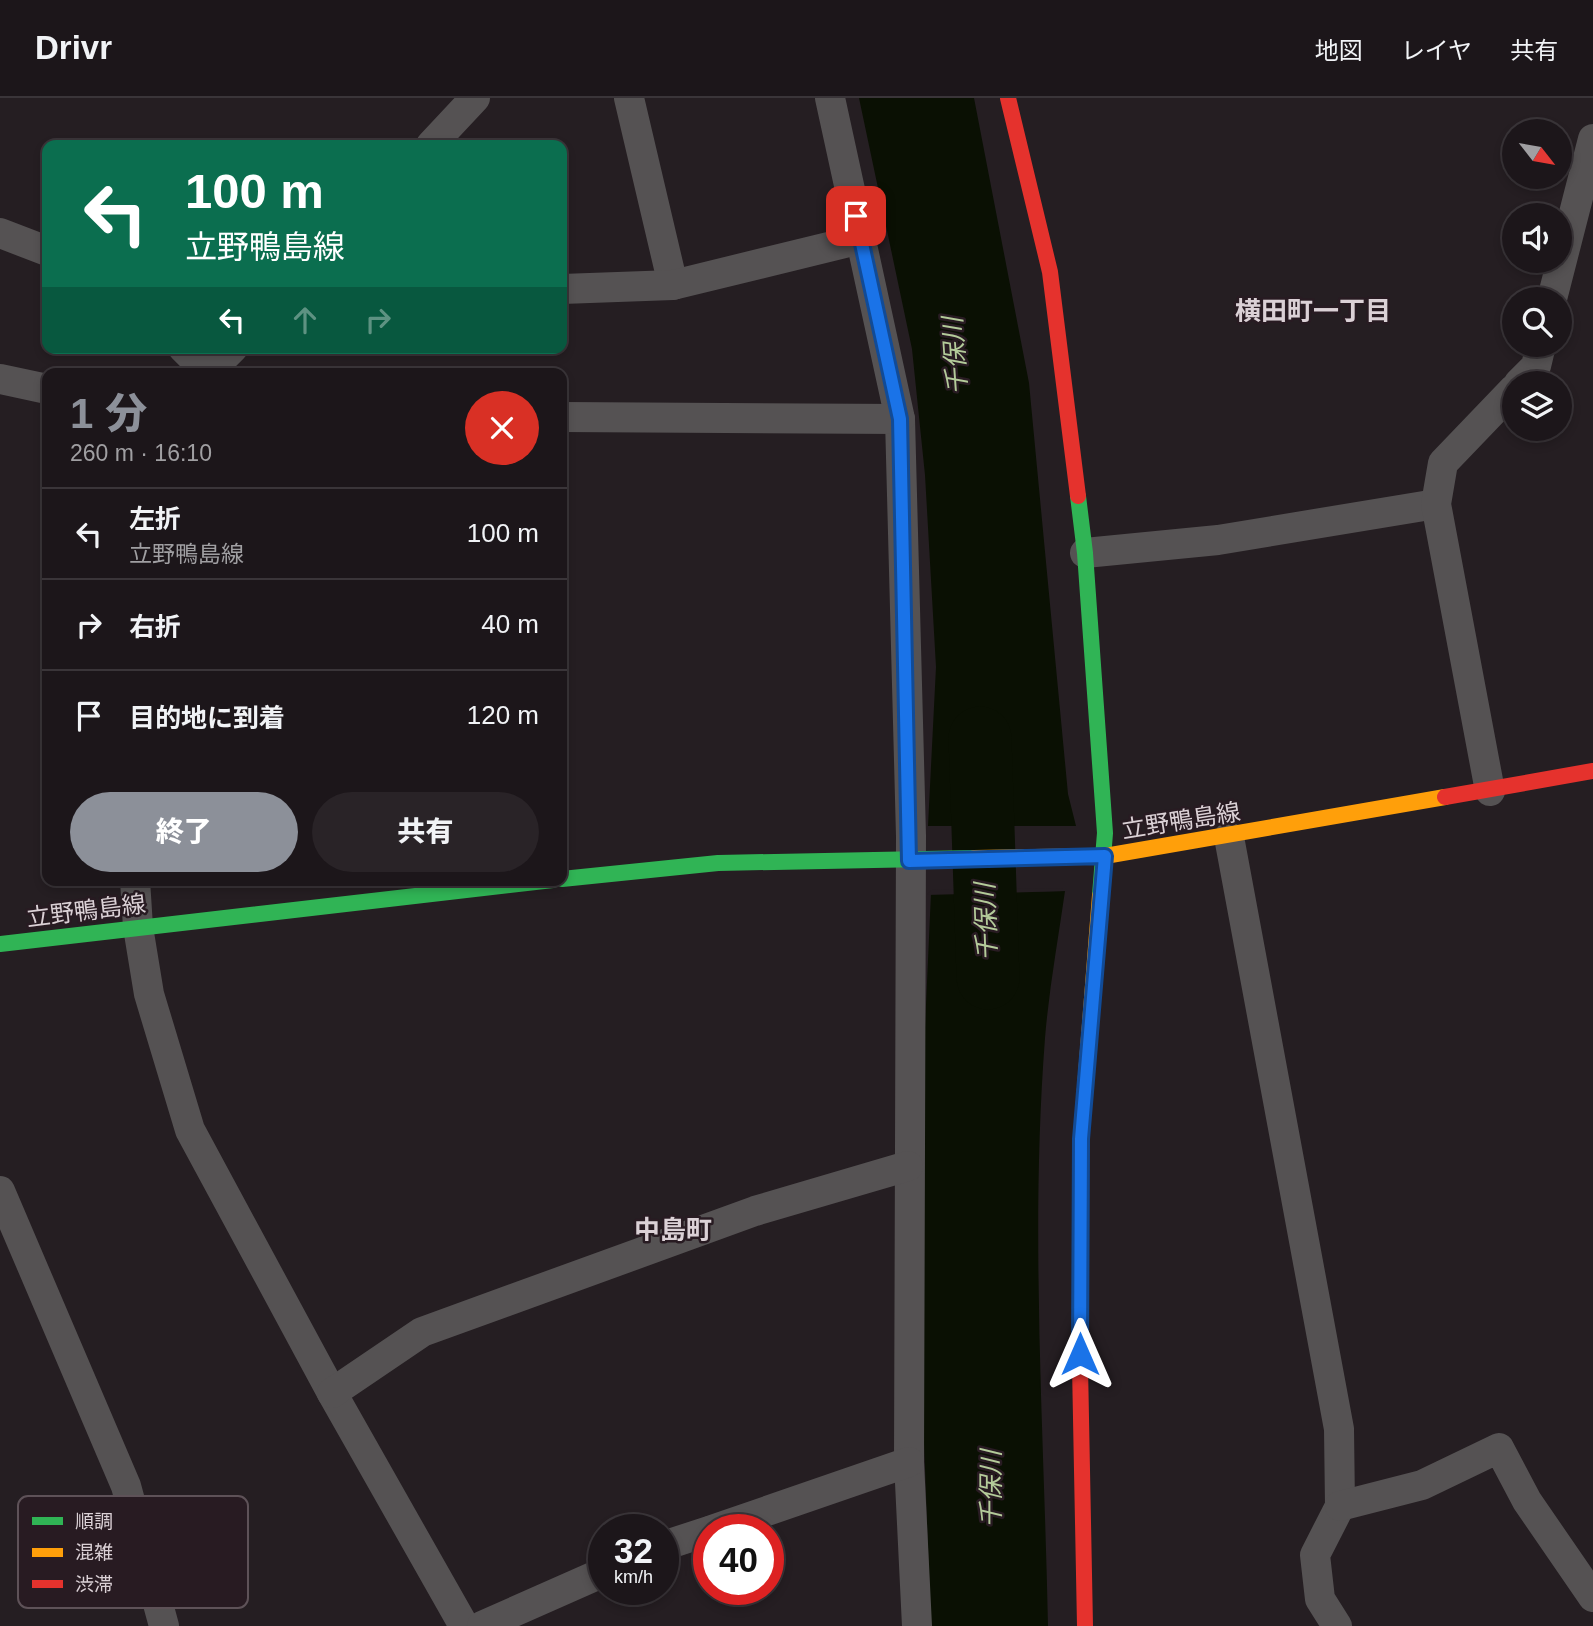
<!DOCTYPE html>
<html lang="ja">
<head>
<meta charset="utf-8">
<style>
  body { margin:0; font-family:Arial,"Noto Sans JP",sans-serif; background:#292327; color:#f1f3f6; height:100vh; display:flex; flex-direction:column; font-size:26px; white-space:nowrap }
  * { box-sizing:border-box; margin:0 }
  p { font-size:23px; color:#a09fa2 }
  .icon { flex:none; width:38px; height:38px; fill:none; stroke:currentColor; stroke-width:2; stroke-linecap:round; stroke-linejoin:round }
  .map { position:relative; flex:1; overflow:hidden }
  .details { position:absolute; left:42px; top:270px; width:525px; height:518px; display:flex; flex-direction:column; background:#1c161a; border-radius:14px; box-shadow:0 4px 10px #0003,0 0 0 2px #3a3539 }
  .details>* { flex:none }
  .top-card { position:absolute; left:42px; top:42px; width:525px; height:214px; border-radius:14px; box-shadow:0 4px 10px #0003,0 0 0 2px #3a3539; background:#0b6e4f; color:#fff; overflow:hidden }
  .needle { width:46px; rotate:121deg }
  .controls { position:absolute; left:1502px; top:21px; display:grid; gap:14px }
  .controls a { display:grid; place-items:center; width:70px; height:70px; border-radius:50%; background:#1c161a; box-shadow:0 4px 10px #0003,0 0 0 2px #3a3539; font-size:35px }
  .speed { position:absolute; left:588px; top:1416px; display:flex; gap:14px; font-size:35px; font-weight:700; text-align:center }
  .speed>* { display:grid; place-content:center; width:91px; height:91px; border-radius:50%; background:#1c161a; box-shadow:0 4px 10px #0003,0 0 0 2px #3a3539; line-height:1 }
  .speed small { font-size:18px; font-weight:400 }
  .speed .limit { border:10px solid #d22; background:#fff; color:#111 }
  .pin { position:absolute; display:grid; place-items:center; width:60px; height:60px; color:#fff; margin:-30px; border-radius:14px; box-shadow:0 4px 10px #0006 }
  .me { position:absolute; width:77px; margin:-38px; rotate:0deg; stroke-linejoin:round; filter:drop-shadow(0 0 5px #0008) }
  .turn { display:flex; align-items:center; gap:24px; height:147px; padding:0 28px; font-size:32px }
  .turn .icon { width:91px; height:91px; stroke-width:2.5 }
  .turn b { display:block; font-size:49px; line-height:60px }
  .lanes { display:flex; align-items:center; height:66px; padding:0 28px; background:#0003; justify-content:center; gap:35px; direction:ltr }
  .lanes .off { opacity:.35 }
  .round { display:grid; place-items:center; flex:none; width:74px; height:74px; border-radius:37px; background:#292327 }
  .headline { display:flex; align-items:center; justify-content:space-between; height:119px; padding:0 28px }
  h1 { font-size:42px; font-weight:800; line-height:52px; color:#8c9099 }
  .action { display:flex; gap:14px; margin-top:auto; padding:14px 28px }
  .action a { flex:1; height:80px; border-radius:42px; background:#8c9099; color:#fff; font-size:28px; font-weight:800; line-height:80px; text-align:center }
  .action a+a { background:#292327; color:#f1f3f6 }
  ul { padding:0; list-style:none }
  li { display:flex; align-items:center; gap:21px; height:91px; padding:0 28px; border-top:2px solid #3a3539 }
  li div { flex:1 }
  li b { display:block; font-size:26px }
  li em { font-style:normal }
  header { display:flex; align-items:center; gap:42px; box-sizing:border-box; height:98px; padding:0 35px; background:#1c161a; border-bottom:2px solid #3a3539 }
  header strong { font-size:33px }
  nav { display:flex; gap:38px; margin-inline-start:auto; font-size:24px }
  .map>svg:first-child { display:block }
  .water { fill:#0a1003 }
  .pier { fill:#251e22 }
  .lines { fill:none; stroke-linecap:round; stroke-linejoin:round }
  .river { stroke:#0a1003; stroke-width:63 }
  .street { stroke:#555253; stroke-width:30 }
  .fast { stroke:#30b455; stroke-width:16 }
  .slow { stroke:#ff9f0a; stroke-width:16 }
  .jam { stroke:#e5322d; stroke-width:16 }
  .route-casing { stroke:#114b97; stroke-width:18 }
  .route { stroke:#1a73e8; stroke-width:12 }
  .labels { text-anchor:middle; stroke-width:5; stroke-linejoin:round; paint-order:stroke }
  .street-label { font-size:24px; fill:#dbd1d6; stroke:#281b22 }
  .neighbourhood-label { font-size:26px; font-weight:bold; fill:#dbd1d6; stroke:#281b22 }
  .water-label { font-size:26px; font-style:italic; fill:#b4cb9a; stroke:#281b22 }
  .key { fill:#281b22; stroke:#5e5258; stroke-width:2 }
  .key-label { font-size:19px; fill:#dbd1d6 }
</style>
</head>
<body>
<header>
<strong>Drivr</strong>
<nav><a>地図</a><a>レイヤ</a><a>共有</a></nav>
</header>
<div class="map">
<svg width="1593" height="1528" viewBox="0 0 1593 1528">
  <rect width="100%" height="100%" fill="#251e22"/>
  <g class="water">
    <polygon points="859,0 974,0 1029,285 1068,696 1076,728 928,728 936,569 925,377 912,251"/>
    <path d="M1065 793C1058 842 1049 891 1045 940 1030 1135 1044 1333 1048 1528H931L916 1132 931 795Z"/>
  </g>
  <g class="pier">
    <polygon points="928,728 1080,728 1076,732 928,732"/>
    <polygon points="1065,790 1068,793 927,797 931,792"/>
  </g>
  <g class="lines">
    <polyline class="river" points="980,640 988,880"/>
    <g class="street">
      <polyline points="629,0 673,187"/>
      <polyline points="830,0 900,321 911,738 909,1364 917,1528"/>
      <polyline points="431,47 475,0"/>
      <polyline points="0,135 47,153"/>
      <polyline points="562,191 673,187 861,141"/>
      <polyline points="1552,201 1593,41"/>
      <polyline points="183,250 208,275"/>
      <polyline points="209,274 233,250"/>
      <polyline points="0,281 47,291"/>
      <polyline points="1519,285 1536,268 1541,247"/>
      <polyline points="562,319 900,321"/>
      <polyline points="1085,455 1218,442 1436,406"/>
      <polyline points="1490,693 1436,406 1443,365 1514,291"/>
      <polyline points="1229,739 1339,1331 1340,1408 1315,1457 1320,1501 1337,1528"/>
      <polyline points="135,782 138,829 149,896 190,1032 332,1295 464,1528"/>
      <polyline points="0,1093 126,1388 164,1528"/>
      <polyline points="332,1295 422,1234 755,1113 908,1068"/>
      <polyline points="1340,1408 1422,1387 1499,1350 1527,1403 1593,1499"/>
      <polyline points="712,1432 909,1364"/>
      <polyline points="663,1448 709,1433"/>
      <polyline points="482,1528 604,1474"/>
    </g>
    <g class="fast">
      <polyline points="1078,398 1085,455 1105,735 1100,797"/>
      <polyline points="562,781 718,765 974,760"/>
      <polyline points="0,846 553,782"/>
    </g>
    <g class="slow">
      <polyline points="974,760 1105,758 1445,699"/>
      <polyline points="1080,1268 1081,1041 1100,797"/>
    </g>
    <g class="jam">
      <polyline points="1008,0 1050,174 1078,398"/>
      <polyline points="1445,699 1593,673"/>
      <polyline points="1080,1268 1085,1528"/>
    </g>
  </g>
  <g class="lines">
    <g class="route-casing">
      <polyline id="route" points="856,118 900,321 909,763 1105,758 1081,1041 1080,1256"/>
    </g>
    <use href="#route" class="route"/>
  </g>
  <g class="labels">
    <g class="street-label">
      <text transform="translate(1181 723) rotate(-9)" y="8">立野鴨島線</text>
      <text transform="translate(86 813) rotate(-7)" y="8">立野鴨島線</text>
    </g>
    <g class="neighbourhood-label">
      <text x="1313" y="222">横田町一丁目</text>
      <text x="673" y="1141">中島町</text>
    </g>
    <g class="water-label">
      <text transform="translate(955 258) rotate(-94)" y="9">千保川</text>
      <text transform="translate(986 824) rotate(-92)" y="9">千保川</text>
      <text transform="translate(991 1391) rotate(-90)" y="9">千保川</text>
    </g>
  </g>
  <rect x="18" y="1398" width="230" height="112" rx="10" class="key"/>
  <rect x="32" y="1419" width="31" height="8" fill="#30b455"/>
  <rect x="32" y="1450" width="31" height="9" fill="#ff9f0a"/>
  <rect x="32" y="1482" width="31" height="8" fill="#e5322d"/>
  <g class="key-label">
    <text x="75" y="1430">順調</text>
    <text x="75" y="1461">混雑</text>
    <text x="75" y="1493">渋滞</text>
  </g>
</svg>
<div class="controls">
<a><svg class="needle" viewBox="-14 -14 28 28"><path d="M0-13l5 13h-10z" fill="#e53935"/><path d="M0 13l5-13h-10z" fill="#a09fa2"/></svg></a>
<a><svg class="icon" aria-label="sound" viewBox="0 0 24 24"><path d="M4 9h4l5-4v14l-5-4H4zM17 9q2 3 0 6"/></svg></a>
<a><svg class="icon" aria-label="search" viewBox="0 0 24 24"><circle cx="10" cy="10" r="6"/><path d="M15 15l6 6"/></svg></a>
<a><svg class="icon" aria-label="layers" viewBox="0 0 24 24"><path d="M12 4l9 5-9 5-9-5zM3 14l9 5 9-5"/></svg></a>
</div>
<div class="speed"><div>32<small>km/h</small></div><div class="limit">40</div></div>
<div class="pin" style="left:856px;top:118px;background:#d93025"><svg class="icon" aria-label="arrive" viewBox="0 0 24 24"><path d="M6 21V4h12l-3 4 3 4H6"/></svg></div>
<svg class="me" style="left:1080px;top:1256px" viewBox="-20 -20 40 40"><path d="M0-17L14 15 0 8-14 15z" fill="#1a73e8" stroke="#fff" stroke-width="4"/></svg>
<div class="top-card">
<div class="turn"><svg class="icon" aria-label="left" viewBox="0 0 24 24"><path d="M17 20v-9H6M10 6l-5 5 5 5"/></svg><div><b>100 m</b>立野鴨島線</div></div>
<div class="lanes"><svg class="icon" aria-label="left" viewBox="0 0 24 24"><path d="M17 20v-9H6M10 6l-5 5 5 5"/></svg><svg class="icon off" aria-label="ahead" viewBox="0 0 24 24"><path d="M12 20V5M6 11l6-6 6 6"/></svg><svg class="icon off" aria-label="right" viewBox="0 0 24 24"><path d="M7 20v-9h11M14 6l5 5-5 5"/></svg></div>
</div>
<section class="details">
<div class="headline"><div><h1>1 分</h1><p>260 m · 16:10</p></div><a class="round" style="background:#d93025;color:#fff"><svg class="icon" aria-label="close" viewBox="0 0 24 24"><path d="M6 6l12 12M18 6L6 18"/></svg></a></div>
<ul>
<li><svg class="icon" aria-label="left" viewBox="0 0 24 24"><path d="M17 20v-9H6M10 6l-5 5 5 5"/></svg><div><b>左折</b><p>立野鴨島線</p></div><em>100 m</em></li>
<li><svg class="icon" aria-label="right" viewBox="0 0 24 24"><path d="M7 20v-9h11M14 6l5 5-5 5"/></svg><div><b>右折</b></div><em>40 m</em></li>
<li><svg class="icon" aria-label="arrive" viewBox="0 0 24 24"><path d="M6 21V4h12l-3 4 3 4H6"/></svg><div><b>目的地に到着</b></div><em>120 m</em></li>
</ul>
<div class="action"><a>終了</a><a>共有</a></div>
</section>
</div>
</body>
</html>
